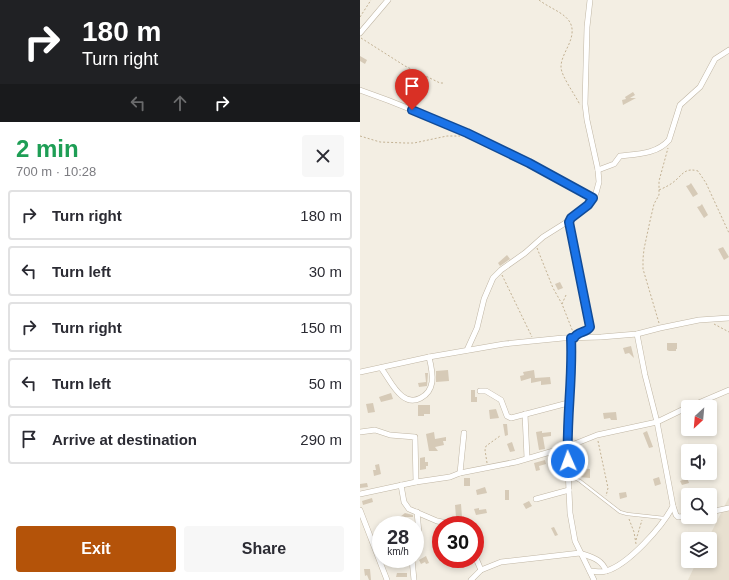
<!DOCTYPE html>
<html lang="en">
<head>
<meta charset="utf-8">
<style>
  body { margin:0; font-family:Arial,sans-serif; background:#f7f7f7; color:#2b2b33; height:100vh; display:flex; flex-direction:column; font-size:15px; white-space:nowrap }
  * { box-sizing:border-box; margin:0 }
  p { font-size:13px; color:#7c7c81 }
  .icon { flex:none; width:22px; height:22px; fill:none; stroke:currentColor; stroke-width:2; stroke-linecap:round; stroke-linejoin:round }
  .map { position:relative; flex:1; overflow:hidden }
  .side { display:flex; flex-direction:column; background:#fff; width:360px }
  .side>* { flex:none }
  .hud { background:#202124; color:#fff; overflow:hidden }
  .needle { width:26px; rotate:206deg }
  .controls { position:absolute; left:321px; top:400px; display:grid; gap:8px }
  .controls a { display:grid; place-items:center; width:36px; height:36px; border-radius:4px; background:#fff; box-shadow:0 2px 6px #0003; font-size:20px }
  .speed { position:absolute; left:12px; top:516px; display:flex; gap:8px; font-size:20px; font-weight:700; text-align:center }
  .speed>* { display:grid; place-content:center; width:52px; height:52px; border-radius:50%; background:#fff; box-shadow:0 2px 6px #0003; line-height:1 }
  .speed small { font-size:10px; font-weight:400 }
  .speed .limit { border:6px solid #d22; background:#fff; color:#111 }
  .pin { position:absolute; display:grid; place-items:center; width:34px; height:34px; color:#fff; margin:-41px -17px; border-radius:50% 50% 50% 0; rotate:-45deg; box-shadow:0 0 4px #0007 }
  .pin .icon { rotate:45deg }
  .me { position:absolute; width:44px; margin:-22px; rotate:358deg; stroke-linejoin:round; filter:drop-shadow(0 0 3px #0008) }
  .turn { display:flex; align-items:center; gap:14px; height:84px; padding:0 16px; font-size:18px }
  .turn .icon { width:52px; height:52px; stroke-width:2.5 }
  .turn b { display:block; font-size:28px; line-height:34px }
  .lanes { display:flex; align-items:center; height:38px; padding:0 16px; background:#0003; justify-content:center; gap:20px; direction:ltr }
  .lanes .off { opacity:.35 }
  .round { display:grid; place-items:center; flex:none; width:42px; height:42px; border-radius:4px; background:#f7f7f7 }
  .headline { display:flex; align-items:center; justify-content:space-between; height:68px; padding:0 16px }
  h1 { font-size:24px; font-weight:700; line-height:30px; color:#1e9e55 }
  .cta { display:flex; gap:8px; margin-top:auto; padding:8px 16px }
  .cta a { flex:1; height:46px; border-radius:4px; background:#b45309; color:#fff; font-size:16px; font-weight:700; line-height:46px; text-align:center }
  .cta a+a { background:#f7f7f7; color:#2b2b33 }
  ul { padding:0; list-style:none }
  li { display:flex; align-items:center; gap:12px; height:50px; margin:0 8px 6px; padding:0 8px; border:2px solid #e1e1e2; border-radius:4px }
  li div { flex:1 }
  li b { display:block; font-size:15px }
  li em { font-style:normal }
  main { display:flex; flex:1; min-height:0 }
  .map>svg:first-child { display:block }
  .residential { fill:#e8e0d0 }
  .building { fill:#d6cab7 }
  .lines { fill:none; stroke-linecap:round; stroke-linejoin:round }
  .service-casing { stroke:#c0b6a4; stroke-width:3.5 }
  .minor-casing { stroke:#c0b6a4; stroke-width:6 }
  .path { stroke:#c3b294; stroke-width:1; stroke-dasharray:2 2; stroke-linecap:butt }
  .service { stroke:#fff; stroke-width:2.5 }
  .minor { stroke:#fff; stroke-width:5 }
  .route-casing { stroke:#114b97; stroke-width:10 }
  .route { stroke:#1a73e8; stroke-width:7 }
</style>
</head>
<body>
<main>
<section class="side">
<div class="hud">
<div class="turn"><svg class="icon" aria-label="right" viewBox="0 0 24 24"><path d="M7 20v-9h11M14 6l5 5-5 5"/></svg><div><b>180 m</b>Turn right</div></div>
<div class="lanes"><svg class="icon off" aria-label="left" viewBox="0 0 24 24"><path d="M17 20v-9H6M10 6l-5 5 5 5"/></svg><svg class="icon off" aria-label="ahead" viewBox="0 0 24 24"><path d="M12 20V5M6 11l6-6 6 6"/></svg><svg class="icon" aria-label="right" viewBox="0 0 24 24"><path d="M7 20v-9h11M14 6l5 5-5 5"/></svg></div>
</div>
<div class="headline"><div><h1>2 min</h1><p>700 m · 10:28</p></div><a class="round"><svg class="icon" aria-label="close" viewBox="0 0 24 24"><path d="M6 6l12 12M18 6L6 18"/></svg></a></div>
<ul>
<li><svg class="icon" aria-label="right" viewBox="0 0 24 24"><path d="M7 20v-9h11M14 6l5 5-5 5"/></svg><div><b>Turn right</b></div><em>180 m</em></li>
<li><svg class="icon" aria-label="left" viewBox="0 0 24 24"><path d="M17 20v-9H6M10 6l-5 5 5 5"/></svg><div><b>Turn left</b></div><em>30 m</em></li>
<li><svg class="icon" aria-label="right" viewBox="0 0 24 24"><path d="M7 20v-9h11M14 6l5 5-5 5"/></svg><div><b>Turn right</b></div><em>150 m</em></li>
<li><svg class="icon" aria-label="left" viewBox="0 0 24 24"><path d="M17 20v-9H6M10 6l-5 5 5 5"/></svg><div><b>Turn left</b></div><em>50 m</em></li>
<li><svg class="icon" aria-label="arrive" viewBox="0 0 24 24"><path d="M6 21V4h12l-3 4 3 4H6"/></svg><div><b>Arrive at destination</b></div><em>290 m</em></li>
</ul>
<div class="cta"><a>Exit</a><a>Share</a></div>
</section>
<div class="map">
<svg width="369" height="580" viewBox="0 0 369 580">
  <rect width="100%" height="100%" fill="#f3eee3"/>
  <polygon class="residential" points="369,497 369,580 328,580 337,561 350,561 350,539 348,539"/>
  <g class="building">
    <polygon points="0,56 7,60 5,64 0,61"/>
    <polygon points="273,92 275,95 270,98 276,98 263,105 262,100 266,99 265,97"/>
    <polygon points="331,183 338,194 333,197 326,186 329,185"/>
    <polygon points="342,204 348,215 344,218 337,207 340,206"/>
    <polygon points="363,247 369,257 364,260 358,249"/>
    <polygon points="147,255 150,259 140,266 138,263"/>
    <polygon points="200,282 203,288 198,290 195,284"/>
    <polygon points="307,343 317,343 317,349 316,349 316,351 309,351 307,350"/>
    <polygon points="271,346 274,358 269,353 265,354 263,348"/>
    <polygon points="88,370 89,381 76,382 76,371"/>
    <polygon points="174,370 175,378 190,377 191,384 181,385 181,381 171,383 171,378 161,381 160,376 164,375 163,372"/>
    <polygon points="65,373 68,373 67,386 59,387 58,383 66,382"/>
    <polygon points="111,390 115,390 115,397 117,397 117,402 111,402"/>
    <polygon points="31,393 33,399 21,402 19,397"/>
    <polygon points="13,403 15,412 8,413 6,404"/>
    <polygon points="58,405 70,405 70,414 64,414 64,416 58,416"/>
    <polygon points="136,409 139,418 130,419 129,410"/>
    <polygon points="256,412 257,420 251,420 250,418 244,419 243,413"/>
    <polygon points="143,424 147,424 148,435 145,436"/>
    <polygon points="182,431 182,433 191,432 191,436 183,437 185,449 179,450 176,432"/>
    <polygon points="287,431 293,447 289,448 283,433"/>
    <polygon points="74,432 75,439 86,437 86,441 83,441 84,445 75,447 78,451 69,451 66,434"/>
    <polygon points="152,442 155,451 150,452 147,444"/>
    <polygon points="65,457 65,462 68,462 68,466 66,466 66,469 60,470 60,458"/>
    <polygon points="185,460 186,464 179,466 180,470 176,471 174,463"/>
    <polygon points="19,464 21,474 14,476 13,470 16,470 15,465"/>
    <polygon points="220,468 230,469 230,478 219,477"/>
    <polygon points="299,477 301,484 295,486 293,479"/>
    <rect x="104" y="478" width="6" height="8"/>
    <polygon points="327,478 329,483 322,485 320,481"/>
    <polygon points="7,483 8,487 0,488 0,484"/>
    <polygon points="125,487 127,493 117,495 116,490"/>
    <rect x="145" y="490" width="4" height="10"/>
    <polygon points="266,492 267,497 260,499 259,493"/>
    <polygon points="12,498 13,502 3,505 2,501"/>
    <polygon points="169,501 172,506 166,509 163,504"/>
    <polygon points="101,504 102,517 96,517 95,505"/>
    <polygon points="119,508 119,510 126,509 127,513 116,515 114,509"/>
    <polygon points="45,513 53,515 53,517 46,517 42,520 40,517"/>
    <polygon points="194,527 198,535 195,536 191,528"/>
    <polygon points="17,529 21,529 21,539 17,538"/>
    <polygon points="66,556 69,563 66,564 65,562 61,564 59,560"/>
    <polygon points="4,569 10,569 11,580 9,580 7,575 5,576"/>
    <polygon points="37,573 47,573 47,577 36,577"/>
  </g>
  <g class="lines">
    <g class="service-casing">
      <polyline id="service" points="209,475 220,481 260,512 267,514 304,518"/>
    </g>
    <g class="minor-casing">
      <g id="minor">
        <polyline points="0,33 28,0"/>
        <path d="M0 90C81 118 157 157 233 198"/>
        <path d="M238 170 254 164 260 156C278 154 297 154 309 140L320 105 340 87 355 59 369 50"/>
        <polyline points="211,338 211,362 208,403 207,447 210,513 215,541 234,580"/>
        <polyline points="214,338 216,334 229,329 230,325 209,222 211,218 228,205 236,193 239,182 238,170 227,120 225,104 227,27 230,0"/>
        <polyline points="107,350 117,328 124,299 133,278 141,270 165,253 183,237 210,220"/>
        <path d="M21 368C28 377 33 389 42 396 54 406 70 396 72 382 73 374 71 365 69 357"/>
        <polyline points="0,372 69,357 144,344 203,338 241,337 277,334 300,328 339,320 369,318"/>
        <polyline points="120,391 126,391 141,400 147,416 151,418 208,403"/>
        <polyline points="329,407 369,390"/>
        <polyline points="165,414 167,458"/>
        <polyline points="0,432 15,430 30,435 55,437 56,482"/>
        <polyline points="100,473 104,433"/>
        <polyline points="41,485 44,502 49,509 77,521 98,525"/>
        <polyline points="0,494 56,482 90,477 100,473 156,462 207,447 237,435 297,422 328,407"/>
        <polyline points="176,499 209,490"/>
        <polyline points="313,506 316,515 318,517 328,516"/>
        <polyline points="0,510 27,580"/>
        <polyline points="350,512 369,508"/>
        <polyline points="55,545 59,533 57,512"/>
        <polyline points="115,556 121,570"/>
        <polyline points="52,559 54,580"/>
        <path d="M230 571C235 571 241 573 246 571 268 565 302 527 313 506L297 422 285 375 277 334"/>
        <path d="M111 580 121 570 141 562 220 553C231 557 242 559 246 571"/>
      </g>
    </g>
    <g class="path">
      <path d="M179 0C196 13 221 16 209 44 206 51 201 59 201 67 201 76 216 96 220 105"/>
      <polyline points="0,17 11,0"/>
      <polyline points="1,38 45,66 80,83 84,83"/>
      <polyline points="0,136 20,142 45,143 54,143 87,136 100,136"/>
      <path d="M299 190C306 187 312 184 317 179 324 172 327 168 338 171L346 183 369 233"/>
      <polyline points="177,248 193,288 202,304"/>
      <polyline points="142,275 172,337"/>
      <polyline points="206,295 202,304 213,332"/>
      <polyline points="299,323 283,269 283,259 284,249 290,221 294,204 299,195 299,181 308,148"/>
      <polyline points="354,324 369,332"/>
      <polyline points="238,441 248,488 246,496"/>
      <polyline points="127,463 125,450 126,446 140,436"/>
      <polyline points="269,519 274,532 276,544"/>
      <polyline points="276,540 282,520"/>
    </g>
    <use href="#service" class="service"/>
    <use href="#minor" class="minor"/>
  </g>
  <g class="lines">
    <g class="route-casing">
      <path id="route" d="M52 110 107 133 169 163 233 198 228 205 211 218 209 222 230 327C227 333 217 331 214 338H211C213 379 206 420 208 461"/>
    </g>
    <use href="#route" class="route"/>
  </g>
</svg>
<div class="controls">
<a><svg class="needle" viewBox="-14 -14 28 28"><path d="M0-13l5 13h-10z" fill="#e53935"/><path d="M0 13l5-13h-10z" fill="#7c7c81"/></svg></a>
<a><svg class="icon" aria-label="sound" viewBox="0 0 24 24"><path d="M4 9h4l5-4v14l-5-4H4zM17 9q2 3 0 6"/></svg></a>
<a><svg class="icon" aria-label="search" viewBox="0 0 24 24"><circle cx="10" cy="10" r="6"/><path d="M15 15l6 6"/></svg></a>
<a><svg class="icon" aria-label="layers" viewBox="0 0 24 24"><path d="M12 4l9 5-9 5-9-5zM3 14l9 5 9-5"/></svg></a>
</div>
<div class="speed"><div>28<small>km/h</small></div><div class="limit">30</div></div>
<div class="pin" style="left:52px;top:110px;background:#d93025"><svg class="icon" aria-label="arrive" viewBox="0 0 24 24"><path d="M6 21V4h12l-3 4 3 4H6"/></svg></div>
<svg class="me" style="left:208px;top:461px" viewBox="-20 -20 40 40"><circle r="17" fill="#1a73e8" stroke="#fff" stroke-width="3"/><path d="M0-11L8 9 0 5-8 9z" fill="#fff"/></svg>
</div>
</main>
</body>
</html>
